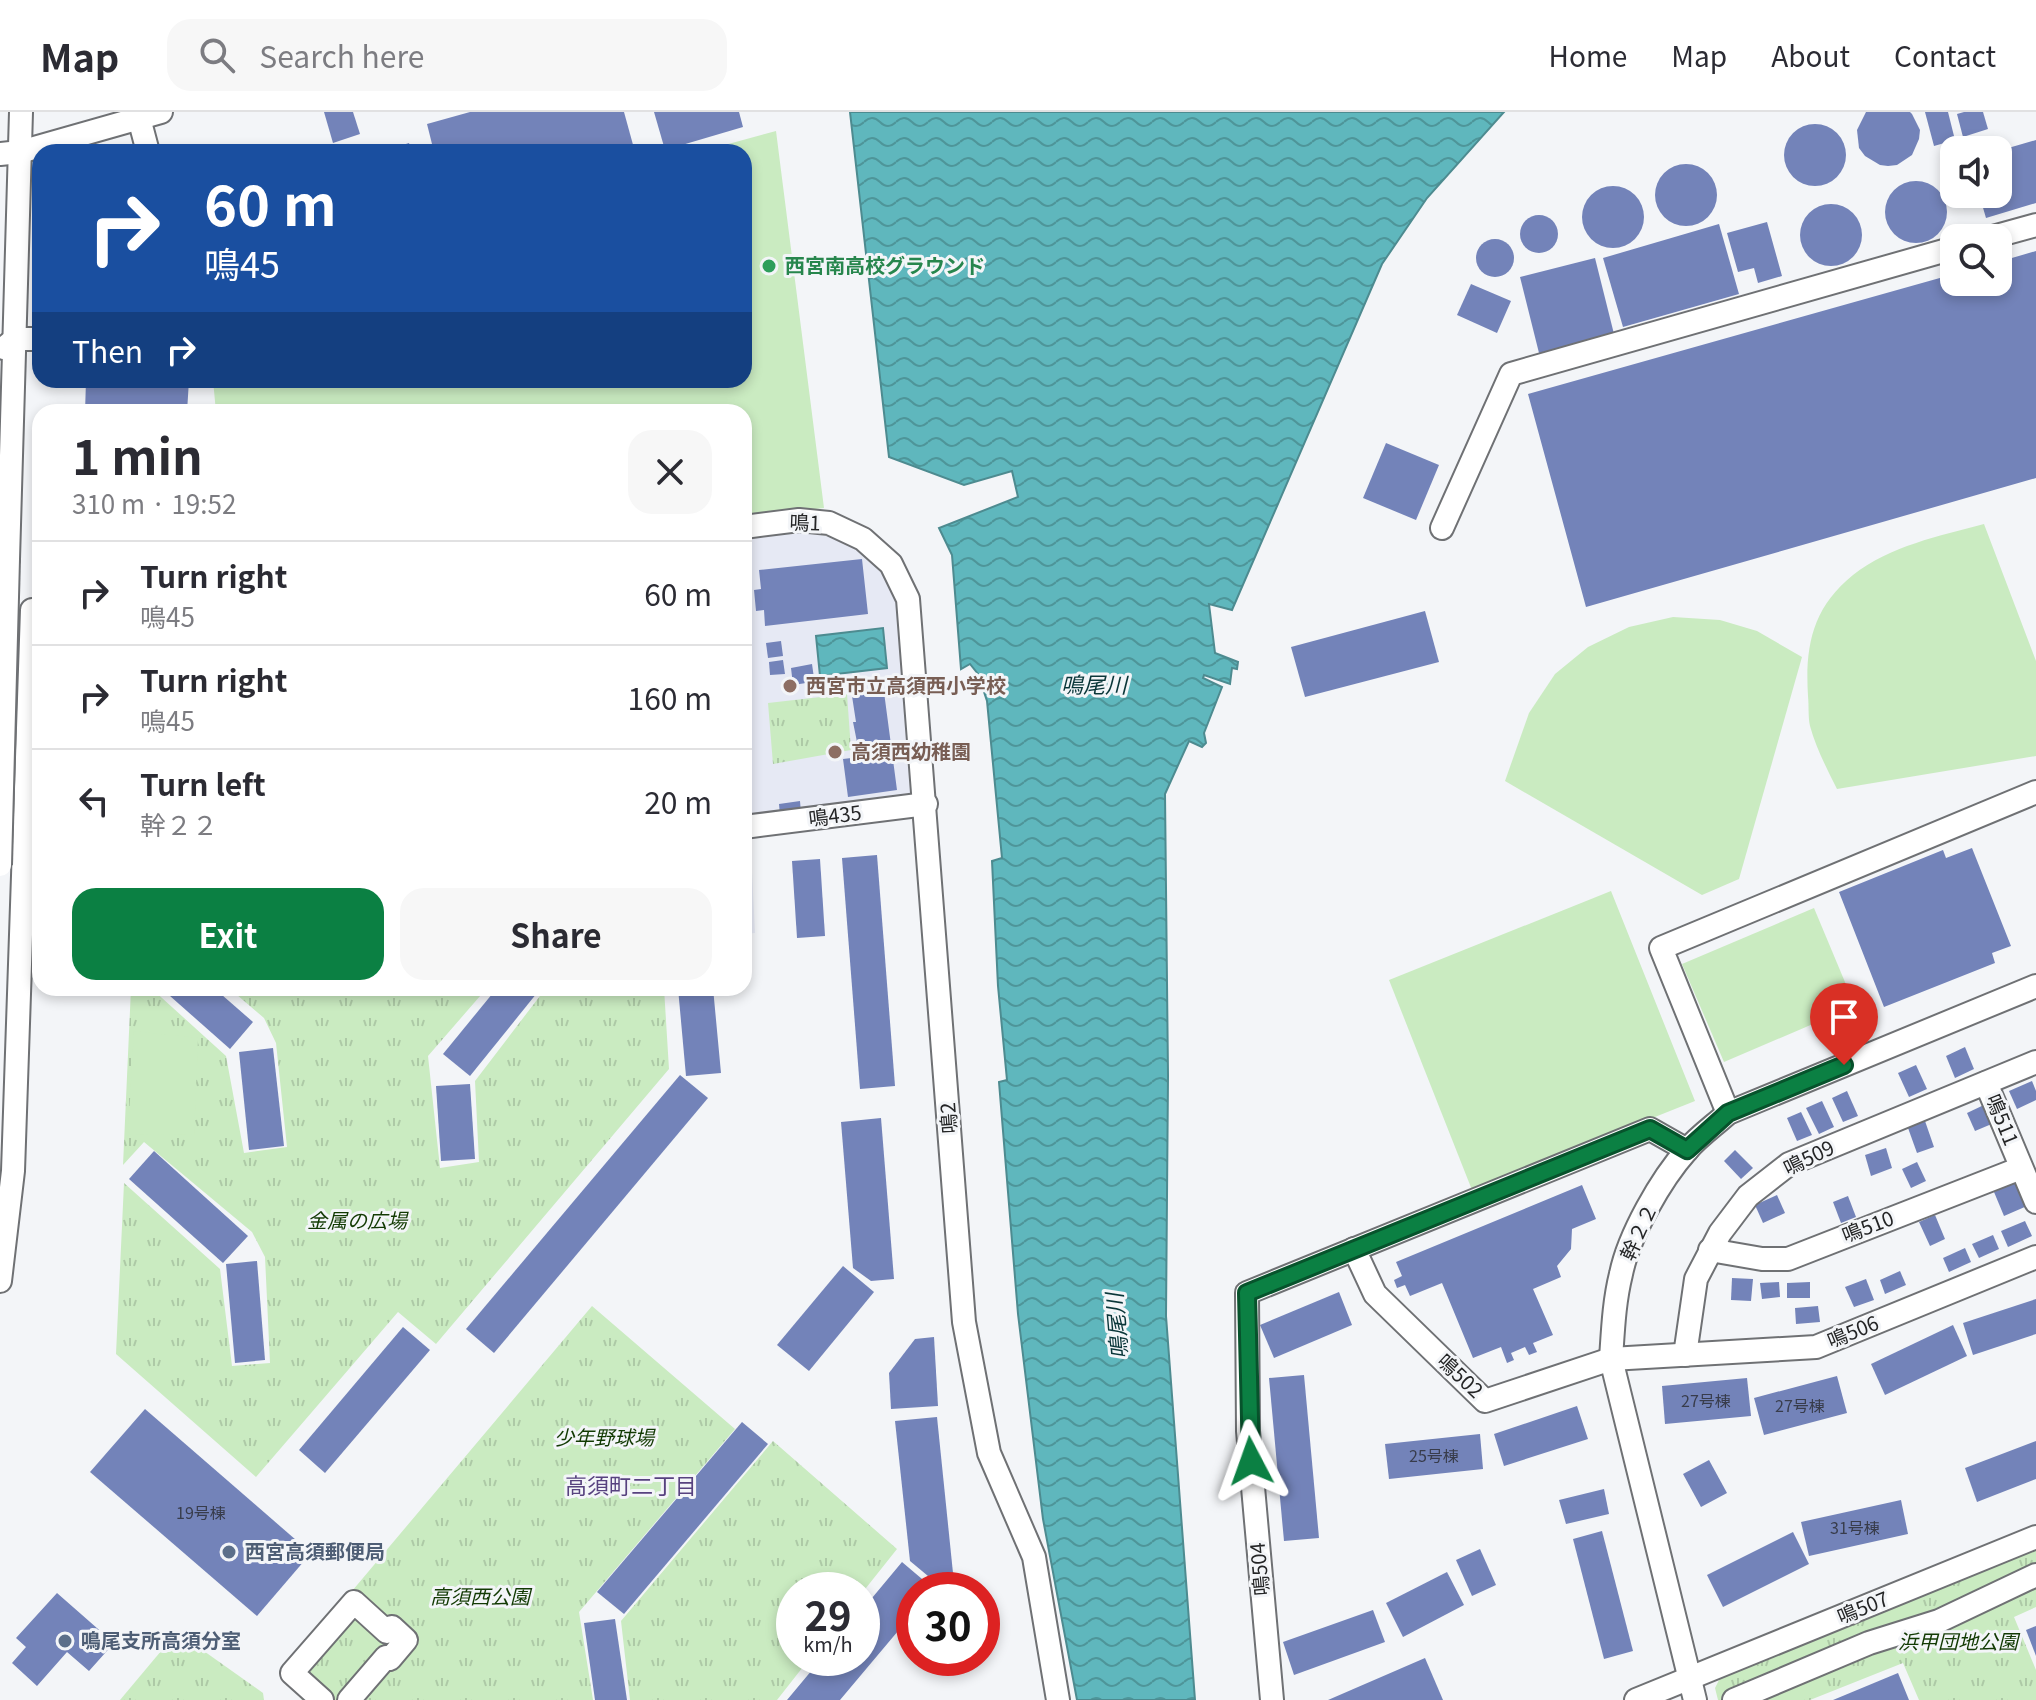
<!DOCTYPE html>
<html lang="en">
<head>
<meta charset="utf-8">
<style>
  body { margin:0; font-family:Georgia,"Noto Sans JP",serif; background:#f7f7f7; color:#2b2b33; height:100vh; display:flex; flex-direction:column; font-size:30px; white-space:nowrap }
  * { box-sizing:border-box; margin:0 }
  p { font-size:26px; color:#7c7c81 }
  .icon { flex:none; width:44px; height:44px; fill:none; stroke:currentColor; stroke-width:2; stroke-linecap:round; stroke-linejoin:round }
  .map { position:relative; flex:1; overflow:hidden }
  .side { position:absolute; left:32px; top:292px; width:720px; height:592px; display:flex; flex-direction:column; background:#fff; border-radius:24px; box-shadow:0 4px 12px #0003 }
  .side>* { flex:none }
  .guide { position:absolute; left:32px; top:32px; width:720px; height:244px; border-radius:24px; box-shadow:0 4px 12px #0003; background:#1a4fa0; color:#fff; overflow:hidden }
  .controls { position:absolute; left:1940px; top:24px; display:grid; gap:16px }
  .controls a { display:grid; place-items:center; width:72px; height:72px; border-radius:16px; background:#fff; box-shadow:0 4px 12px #0003; font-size:40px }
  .speed { position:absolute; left:776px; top:1460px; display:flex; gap:16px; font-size:40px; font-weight:700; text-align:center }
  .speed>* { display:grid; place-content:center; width:104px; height:104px; border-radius:50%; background:#fff; box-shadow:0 4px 12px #0003; line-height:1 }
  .speed small { font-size:20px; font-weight:400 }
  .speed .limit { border:12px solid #d22; background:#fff; color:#111 }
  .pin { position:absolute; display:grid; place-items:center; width:68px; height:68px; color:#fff; margin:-82px -34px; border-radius:50% 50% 50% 0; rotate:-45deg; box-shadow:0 0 8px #0007 }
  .pin .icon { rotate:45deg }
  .me { position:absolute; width:88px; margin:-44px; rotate:356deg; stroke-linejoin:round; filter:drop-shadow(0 0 6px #0008) }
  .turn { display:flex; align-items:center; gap:28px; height:168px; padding:0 40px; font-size:36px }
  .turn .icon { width:104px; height:104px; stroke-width:2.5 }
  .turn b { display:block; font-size:56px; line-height:68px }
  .then { display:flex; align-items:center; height:76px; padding:0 40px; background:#0003; gap:16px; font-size:30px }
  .round { display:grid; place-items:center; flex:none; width:84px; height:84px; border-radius:24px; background:#f7f7f7 }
  .overview { display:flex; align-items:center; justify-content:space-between; height:136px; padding:0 40px }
  h1 { font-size:48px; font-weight:700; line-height:60px }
  .cta { display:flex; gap:16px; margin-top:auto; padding:16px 40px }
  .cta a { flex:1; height:92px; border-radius:24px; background:#0b8043; color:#fff; font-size:32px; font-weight:700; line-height:92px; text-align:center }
  .cta a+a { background:#f7f7f7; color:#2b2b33 }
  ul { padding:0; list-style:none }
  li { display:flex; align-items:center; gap:24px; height:104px; padding:0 40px; border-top:2px solid #e1e1e2 }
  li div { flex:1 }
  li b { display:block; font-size:30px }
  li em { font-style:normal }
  header { display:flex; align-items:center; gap:48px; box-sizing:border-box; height:112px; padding:0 40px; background:#fff; border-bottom:2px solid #e1e1e2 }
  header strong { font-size:38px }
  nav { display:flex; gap:44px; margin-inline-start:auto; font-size:28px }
  .search { width:560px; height:72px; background:#f7f7f7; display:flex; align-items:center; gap:20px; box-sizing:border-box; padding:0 28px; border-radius:24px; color:#7c7c81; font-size:30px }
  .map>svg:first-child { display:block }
  .built { fill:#e6e9f4 }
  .park { fill:url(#park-tufts) }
  .pitch { fill:#caebc1 }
  .water { fill:url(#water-waves); stroke:#4d8b90; stroke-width:2 }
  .building { fill:#7383b9 }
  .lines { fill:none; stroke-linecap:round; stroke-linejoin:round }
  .minor-casing { stroke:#6f7174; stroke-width:26 }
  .minor { stroke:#fff; stroke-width:22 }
  .minor-bridge-casing { stroke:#6f7174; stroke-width:26; stroke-linecap:butt }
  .minor-bridge { stroke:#fff; stroke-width:22 }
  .route-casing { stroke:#07532c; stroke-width:20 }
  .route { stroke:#0b8043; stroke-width:14 }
  .leisure-dot { fill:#2e9e5b; stroke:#f3f5f8; stroke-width:3 }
  .education-dot { fill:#8d6e63; stroke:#f3f5f8; stroke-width:3 }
  .service-dot { fill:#5c6f8a; stroke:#f3f5f8; stroke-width:3 }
  .labels { text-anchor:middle; stroke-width:6; stroke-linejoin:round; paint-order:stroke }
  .number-label { font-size:16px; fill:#383c4b }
  .leisure-label { font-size:20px; font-weight:bold; fill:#27864d; stroke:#f3f5f8; text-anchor:start }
  .street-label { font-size:20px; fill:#242526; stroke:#f3f5f8 }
  .education-label { font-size:20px; font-weight:bold; fill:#785e54; stroke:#f3f5f8; text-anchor:start }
  .park-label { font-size:20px; font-style:italic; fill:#123a03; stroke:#f3f5f8 }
  .service-label { font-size:20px; font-weight:bold; fill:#4e5e75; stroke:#f3f5f8; text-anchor:start }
  .water-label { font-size:22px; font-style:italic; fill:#0a3639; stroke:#f3f5f8 }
  .neighbourhood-label { font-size:22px; fill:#57427f; stroke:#f3f5f8 }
</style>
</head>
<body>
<header>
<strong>Map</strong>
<div class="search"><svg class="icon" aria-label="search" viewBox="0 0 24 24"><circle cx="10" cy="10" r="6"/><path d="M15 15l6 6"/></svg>Search here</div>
<nav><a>Home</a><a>Map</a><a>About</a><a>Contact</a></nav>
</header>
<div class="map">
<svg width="2036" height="1588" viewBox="0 0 2036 1588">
  <defs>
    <pattern id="park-tufts" width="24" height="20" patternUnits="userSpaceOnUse" patternTransform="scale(2)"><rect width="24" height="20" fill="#caebc1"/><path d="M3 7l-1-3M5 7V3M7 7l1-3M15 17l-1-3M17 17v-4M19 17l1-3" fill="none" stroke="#adc9a6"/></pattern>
    <pattern id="water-waves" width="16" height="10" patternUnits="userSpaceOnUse" patternTransform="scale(2)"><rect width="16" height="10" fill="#5fb7bd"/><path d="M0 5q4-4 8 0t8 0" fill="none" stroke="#4e9599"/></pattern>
  </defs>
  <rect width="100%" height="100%" fill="#f3f5f8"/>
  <g class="built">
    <polygon points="804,420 841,427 865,443 887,467 899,497 917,680 910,689 744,709 744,427"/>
    <polygon points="751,739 755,821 744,822 744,740"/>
  </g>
  <g class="park">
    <polygon points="847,582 851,638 773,652 768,591"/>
    <polygon points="131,876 151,876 226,944 244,1041 287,1035 276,931 264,906 229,876 487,876 428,944 440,1056 479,1050 475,969 546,876 664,876 669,957 436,1232 398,1200 256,1365 116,1242 124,1071 220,1157 232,1254 270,1251 265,1145 252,1120 144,1030 123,1053"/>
    <polygon points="592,1194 735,1317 579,1500 593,1588 302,1588 283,1561"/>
    <polygon points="773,1329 897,1437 862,1481 862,1478 794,1478 794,1546 810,1546 777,1588 630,1588 621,1509"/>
    <polygon points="2036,1437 2036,1495 2014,1505 2036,1558 2036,1588 1919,1588 1903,1551 1810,1588 1718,1588 1715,1576 1721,1564"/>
    <polygon points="177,1520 263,1581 264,1588 120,1588"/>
  </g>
  <g class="pitch">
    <polygon points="776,19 824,396 744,405 744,300 216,300 213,268 744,268 744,40 699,40"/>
    <path d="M1984 412 2036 549V644L1837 677C1827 657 1816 636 1810 614 1808 605 1809 594 1808 584 1805 535 1812 496 1853 463 1890 434 1939 424 1984 412Z"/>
    <polygon points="1673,505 1720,508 1757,519 1802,545 1739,767 1702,783 1505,669 1529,601 1555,562 1588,535 1629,515"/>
    <polygon points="1611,779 1695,989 1472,1078 1389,868"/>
    <polygon points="1814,796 1855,894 1724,950 1682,852"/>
    <polygon points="134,919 198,926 194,1023 128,1022"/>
  </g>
  <g class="water">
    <polygon points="850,0 1504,0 1427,86 1382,152 1232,498 1209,492 1215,541 1238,550 1237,557 1232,556 1230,572 1204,563 1203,566 1222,575 1204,621 1206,631 1202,635 1189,629 1165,682 1168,964 1166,1204 1195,1588 1077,1588 1043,1407 1018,1202 999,970 1007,968 998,874 992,749 1002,746 987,589 978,562 970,552 961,557 952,443 939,416 1018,385 1012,359 964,373 889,345"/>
    <polygon points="883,516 887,556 820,564 816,524"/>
  </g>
  <g class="building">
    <polygon points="324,0 353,0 360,22 333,31"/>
    <polygon points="470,0 624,0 635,40 434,40 427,12"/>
    <polygon points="654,0 739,0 743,15 665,38"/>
    <polygon points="1866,0 1910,0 1912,2 1920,18 1919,27 1912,43 1897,53 1888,54 1880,53 1865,44 1859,36 1857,18"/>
    <polygon points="1925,0 1948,0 1955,28 1934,34"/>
    <polygon points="1964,0 1983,0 1988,17 1963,25 1957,2"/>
    <circle cx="1815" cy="43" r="31"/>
    <polygon points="2036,28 2036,91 1986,106 1979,82 1998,82 1998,39"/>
    <polygon points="409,31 412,40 384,40 384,39"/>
    <circle cx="1686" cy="83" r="31"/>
    <circle cx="1916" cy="100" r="31"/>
    <circle cx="1613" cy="105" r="31"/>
    <circle cx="1831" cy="123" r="31"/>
    <circle cx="1539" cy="122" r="19"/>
    <polygon points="1767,110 1782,164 1758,171 1754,156 1738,160 1727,121"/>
    <polygon points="1719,112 1739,182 1623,215 1603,146"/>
    <circle cx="1495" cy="146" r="19"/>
    <polygon points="2036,139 2036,366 1586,495 1528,282 1954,162 1954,170 1998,170 1998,150"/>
    <polygon points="1595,146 1614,222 1539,241 1520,165"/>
    <polygon points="1471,172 1511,189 1497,221 1457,203"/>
    <polygon points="86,268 189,268 187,300 85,300"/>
    <polygon points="1386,331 1439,353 1416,408 1363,386"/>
    <polygon points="862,447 868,502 765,514 764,498 756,499 754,478 761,477 759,458"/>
    <polygon points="1425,499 1439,550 1305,585 1291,535"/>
    <polygon points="781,529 783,544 768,546 766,531"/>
    <polygon points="783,548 785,562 770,563 769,550"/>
    <polygon points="812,552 814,566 806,567 806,571 793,573 791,556"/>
    <polygon points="884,580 897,678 848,685 843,647 860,645 853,610 856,610 852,584"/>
    <polygon points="800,689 801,701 780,703 779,692"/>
    <polygon points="1972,736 2011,834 1992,841 1995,851 1884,895 1839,780 1943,738 1946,746"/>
    <polygon points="877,743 895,974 860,977 842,746"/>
    <polygon points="820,747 825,824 797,826 792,749"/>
    <polygon points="161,876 214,876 253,910 230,937"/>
    <polygon points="497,876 541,876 470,964 443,942"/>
    <polygon points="678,876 713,876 721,961 686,964"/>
    <polygon points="1965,935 1974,957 1955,966 1946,944"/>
    <polygon points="273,936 284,1034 249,1038 239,940"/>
    <polygon points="1916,953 1927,977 1909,985 1898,961"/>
    <polygon points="680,963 708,986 494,1241 466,1217"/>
    <polygon points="2032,969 2036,979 2036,988 2017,997 2009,979"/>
    <polygon points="470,972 475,1047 441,1049 436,974"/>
    <polygon points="1847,979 1858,1004 1843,1010 1832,986"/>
    <polygon points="1822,989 1834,1015 1819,1022 1806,996"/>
    <polygon points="1986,992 1994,1011 1975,1019 1967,1001"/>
    <polygon points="1801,1000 1812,1023 1797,1029 1787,1006"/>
    <polygon points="881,1006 894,1167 871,1169 853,1156 841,1010"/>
    <polygon points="1925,1009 1934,1035 1917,1041 1908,1016"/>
    <polygon points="1886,1036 1892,1056 1871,1064 1865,1043"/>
    <polygon points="1735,1038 1753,1056 1741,1067 1724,1049"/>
    <polygon points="154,1039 248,1124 223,1151 129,1067"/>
    <polygon points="1917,1050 1926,1069 1911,1076 1902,1057"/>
    <polygon points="2016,1070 2027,1094 2004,1104 1994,1080"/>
    <polygon points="1582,1073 1596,1107 1572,1117 1571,1137 1557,1154 1561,1165 1533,1177 1553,1223 1533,1231 1537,1240 1529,1243 1525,1235 1511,1241 1514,1248 1507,1251 1501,1235 1473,1246 1442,1171 1410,1184 1405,1173 1397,1176 1394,1168 1402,1164 1396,1150"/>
    <polygon points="1777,1083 1785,1101 1763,1111 1755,1093"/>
    <polygon points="1848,1084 1856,1105 1841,1111 1833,1090"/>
    <polygon points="1935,1103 1945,1127 1930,1134 1919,1110"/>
    <polygon points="2025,1109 2032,1124 2008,1135 2001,1119"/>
    <polygon points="1993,1123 1999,1137 1979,1146 1972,1132"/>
    <polygon points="1965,1136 1971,1150 1949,1160 1943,1146"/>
    <polygon points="257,1149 265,1248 235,1251 226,1152"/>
    <polygon points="843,1154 874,1180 809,1259 777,1233"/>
    <polygon points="1900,1159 1906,1173 1885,1182 1880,1168"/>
    <polygon points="1732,1166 1753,1167 1751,1189 1731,1188"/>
    <polygon points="1866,1167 1874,1188 1854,1195 1845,1175"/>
    <polygon points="1779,1170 1780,1185 1762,1187 1760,1171"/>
    <polygon points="1810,1170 1810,1186 1787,1186 1787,1171"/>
    <polygon points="1339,1180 1352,1213 1274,1246 1260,1213"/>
    <polygon points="2036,1187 2036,1222 1973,1243 1963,1211"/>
    <polygon points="1818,1194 1820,1210 1796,1212 1795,1196"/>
    <polygon points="1953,1213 1967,1244 1885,1283 1871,1252"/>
    <polygon points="403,1215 430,1238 325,1361 299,1338"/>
    <polygon points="934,1225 938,1294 891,1297 889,1261 915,1227"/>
    <polygon points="1304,1263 1319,1426 1284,1429 1269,1266"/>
    <polygon points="1837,1264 1847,1301 1764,1323 1754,1286"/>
    <polygon points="1747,1266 1751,1304 1665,1312 1662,1274"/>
    <polygon points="1577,1294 1588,1327 1504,1354 1494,1322"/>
    <polygon points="145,1297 311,1441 257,1504 90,1360"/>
    <polygon points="937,1305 953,1461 928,1464 910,1449 895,1309"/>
    <polygon points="742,1310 768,1332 624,1502 597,1480"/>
    <polygon points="1480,1322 1483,1357 1389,1367 1385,1332"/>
    <polygon points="2036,1329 2036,1367 1977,1390 1965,1356"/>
    <polygon points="1709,1348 1727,1381 1701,1395 1683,1362"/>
    <polygon points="1604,1377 1609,1402 1566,1412 1559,1388"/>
    <polygon points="1901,1388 1908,1422 1809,1444 1801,1410"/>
    <polygon points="1602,1419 1633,1539 1604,1547 1573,1427"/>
    <polygon points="1793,1420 1809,1452 1723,1495 1707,1463"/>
    <polygon points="1480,1437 1496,1473 1472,1484 1456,1448"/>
    <polygon points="902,1450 935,1478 914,1478 914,1500 840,1588 787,1588 822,1546 862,1546 862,1498"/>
    <polygon points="1447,1460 1464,1493 1403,1525 1386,1491"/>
    <polygon points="57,1481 114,1531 89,1559 67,1540 37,1574 12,1551 26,1535 16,1526"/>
    <polygon points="1373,1498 1385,1530 1294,1563 1283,1530"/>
    <polygon points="615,1507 627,1588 595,1588 584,1511"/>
    <polygon points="2036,1514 2036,1544 2026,1518"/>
    <polygon points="1425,1546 1443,1588 1328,1588"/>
    <polygon points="1898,1561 1909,1588 1833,1588"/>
  </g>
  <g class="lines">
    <g class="minor-casing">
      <g id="minor">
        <polyline points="139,6 148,40"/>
        <polyline points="0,42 20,40 161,0"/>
        <polyline points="1989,126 2036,113"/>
        <polyline points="4,236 15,227 40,227"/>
        <polyline points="744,415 799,408 829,411 863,427 891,452 908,487 964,1210 989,1341 1034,1445 1058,1588"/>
        <polyline points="1442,416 1511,262 1954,136"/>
        <polyline points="8,447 21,0"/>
        <polyline points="744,715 926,692"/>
        <polyline points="39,795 40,795"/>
        <polyline points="1986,971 2036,1090"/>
        <polyline points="1728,1001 1661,836 2036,680"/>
        <polyline points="1354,1137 1375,1182 1485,1289 1611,1247 1816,1235 2036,1145"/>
        <polyline points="1710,1138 1762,1147 1788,1147 2021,1056"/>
        <polyline points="0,1169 13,1059 32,498"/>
        <polyline points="1685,1243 1696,1167 1720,1121 1748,1084 1789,1052 2036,950"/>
        <polyline points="322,1588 292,1561 354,1490 387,1520 392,1515 406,1528 390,1547 386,1545 349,1588"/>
        <polyline points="1272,1588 1248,1319 1247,1181 1650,1017 1687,1038"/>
        <polyline points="1636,1588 2036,1425"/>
        <path d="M1695 1588 1611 1247C1613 1218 1614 1190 1621 1162 1629 1123 1661 1067 1687 1038 1699 1024 1715 1013 1728 1001L2036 874"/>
        <polyline points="1734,1588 1869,1531 1939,1509 2036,1463"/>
      </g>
    </g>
    <use href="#minor" class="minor"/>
    <g class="minor-bridge-casing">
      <polyline id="minor-bridge" points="0,753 8,447"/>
    </g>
    <use href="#minor-bridge" class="minor-bridge"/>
  </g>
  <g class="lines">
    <g class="route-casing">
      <polyline id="route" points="1251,1349 1247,1181 1650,1017 1687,1038 1728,1001 1844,953"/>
    </g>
    <use href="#route" class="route"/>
  </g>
  <circle class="leisure-dot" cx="769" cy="154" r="8"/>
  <g class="education-dot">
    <circle cx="790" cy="574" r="8"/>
    <circle cx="835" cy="640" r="8"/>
  </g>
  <g class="service-dot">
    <circle cx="229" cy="1440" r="8"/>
    <circle cx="65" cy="1529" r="8"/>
  </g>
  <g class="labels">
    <g class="number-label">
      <text x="1706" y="1295">27号棟</text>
      <text x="1800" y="1300">27号棟</text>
      <text x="1434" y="1350">25号棟</text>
      <text x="201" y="1407">19号棟</text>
      <text x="1855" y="1422">31号棟</text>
    </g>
    <g class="leisure-label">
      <text x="785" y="161">西宮南高校グラウンド</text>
    </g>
    <g class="street-label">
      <text transform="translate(805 411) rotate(2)" y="7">鳴1</text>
      <text transform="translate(835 704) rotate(-7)" y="7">鳴435</text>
      <text transform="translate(949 1006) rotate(-94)" y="7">鳴2</text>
      <text transform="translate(2002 1008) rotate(68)" y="7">鳴511</text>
      <text transform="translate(1809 1046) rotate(-26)" y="7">鳴509</text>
      <text transform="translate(1868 1115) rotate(-21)" y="7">鳴510</text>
      <text transform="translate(1639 1120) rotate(-65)" y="7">幹２２</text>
      <text transform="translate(1853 1220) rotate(-22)" y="7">鳴506</text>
      <text transform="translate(1460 1264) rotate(43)" y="7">鳴502</text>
      <text transform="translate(1260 1457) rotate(-95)" y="7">鳴504</text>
      <text transform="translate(1863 1496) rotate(-22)" y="7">鳴507</text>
    </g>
    <g class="education-label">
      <text x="806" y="581">西宮市立高須西小学校</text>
      <text x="851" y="647">高須西幼稚園</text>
    </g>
    <g class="park-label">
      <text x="357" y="1116">金属の広場</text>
      <text x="604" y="1333">少年野球場</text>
      <text x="480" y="1492">高須西公園</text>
      <text x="1958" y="1537">浜甲団地公園</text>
    </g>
    <g class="service-label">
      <text x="245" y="1447">西宮高須郵便局</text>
      <text x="81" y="1536">鳴尾支所高須分室</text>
    </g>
    <g class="water-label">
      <text x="1094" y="581">鳴尾川</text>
      <text transform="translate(1117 1214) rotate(-95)" y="8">鳴尾川</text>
    </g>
    <g class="neighbourhood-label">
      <text x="631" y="1382">高須町二丁目</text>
    </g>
  </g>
</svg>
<div class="controls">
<a><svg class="icon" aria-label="sound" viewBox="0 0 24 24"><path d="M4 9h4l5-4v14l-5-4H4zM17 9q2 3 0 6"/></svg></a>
<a><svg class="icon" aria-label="search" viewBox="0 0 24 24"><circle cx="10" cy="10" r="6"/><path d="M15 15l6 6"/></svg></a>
</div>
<div class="speed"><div>29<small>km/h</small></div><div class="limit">30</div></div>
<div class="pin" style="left:1844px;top:953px;background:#d93025"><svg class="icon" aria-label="arrive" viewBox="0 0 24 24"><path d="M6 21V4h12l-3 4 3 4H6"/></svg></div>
<svg class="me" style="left:1251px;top:1349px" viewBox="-20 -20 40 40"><path d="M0-17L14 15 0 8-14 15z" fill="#0b8043" stroke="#fff" stroke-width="4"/></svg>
<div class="guide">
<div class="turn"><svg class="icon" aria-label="right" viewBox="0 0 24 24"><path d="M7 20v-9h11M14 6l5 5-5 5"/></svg><div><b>60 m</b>鳴45</div></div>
<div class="then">Then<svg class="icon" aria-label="right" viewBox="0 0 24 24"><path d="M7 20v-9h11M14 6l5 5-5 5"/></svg></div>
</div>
<section class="side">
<div class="overview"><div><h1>1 min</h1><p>310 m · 19:52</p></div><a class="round"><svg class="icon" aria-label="close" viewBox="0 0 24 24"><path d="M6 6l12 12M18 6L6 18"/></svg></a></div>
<ul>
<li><svg class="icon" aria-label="right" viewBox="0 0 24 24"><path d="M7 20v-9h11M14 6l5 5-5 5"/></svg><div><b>Turn right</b><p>鳴45</p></div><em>60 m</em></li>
<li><svg class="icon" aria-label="right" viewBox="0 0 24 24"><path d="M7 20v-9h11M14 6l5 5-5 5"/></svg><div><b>Turn right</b><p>鳴45</p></div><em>160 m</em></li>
<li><svg class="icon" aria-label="left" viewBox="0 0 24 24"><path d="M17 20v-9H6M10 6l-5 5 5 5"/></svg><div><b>Turn left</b><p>幹２２</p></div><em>20 m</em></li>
</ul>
<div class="cta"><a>Exit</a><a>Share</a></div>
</section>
</div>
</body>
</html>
